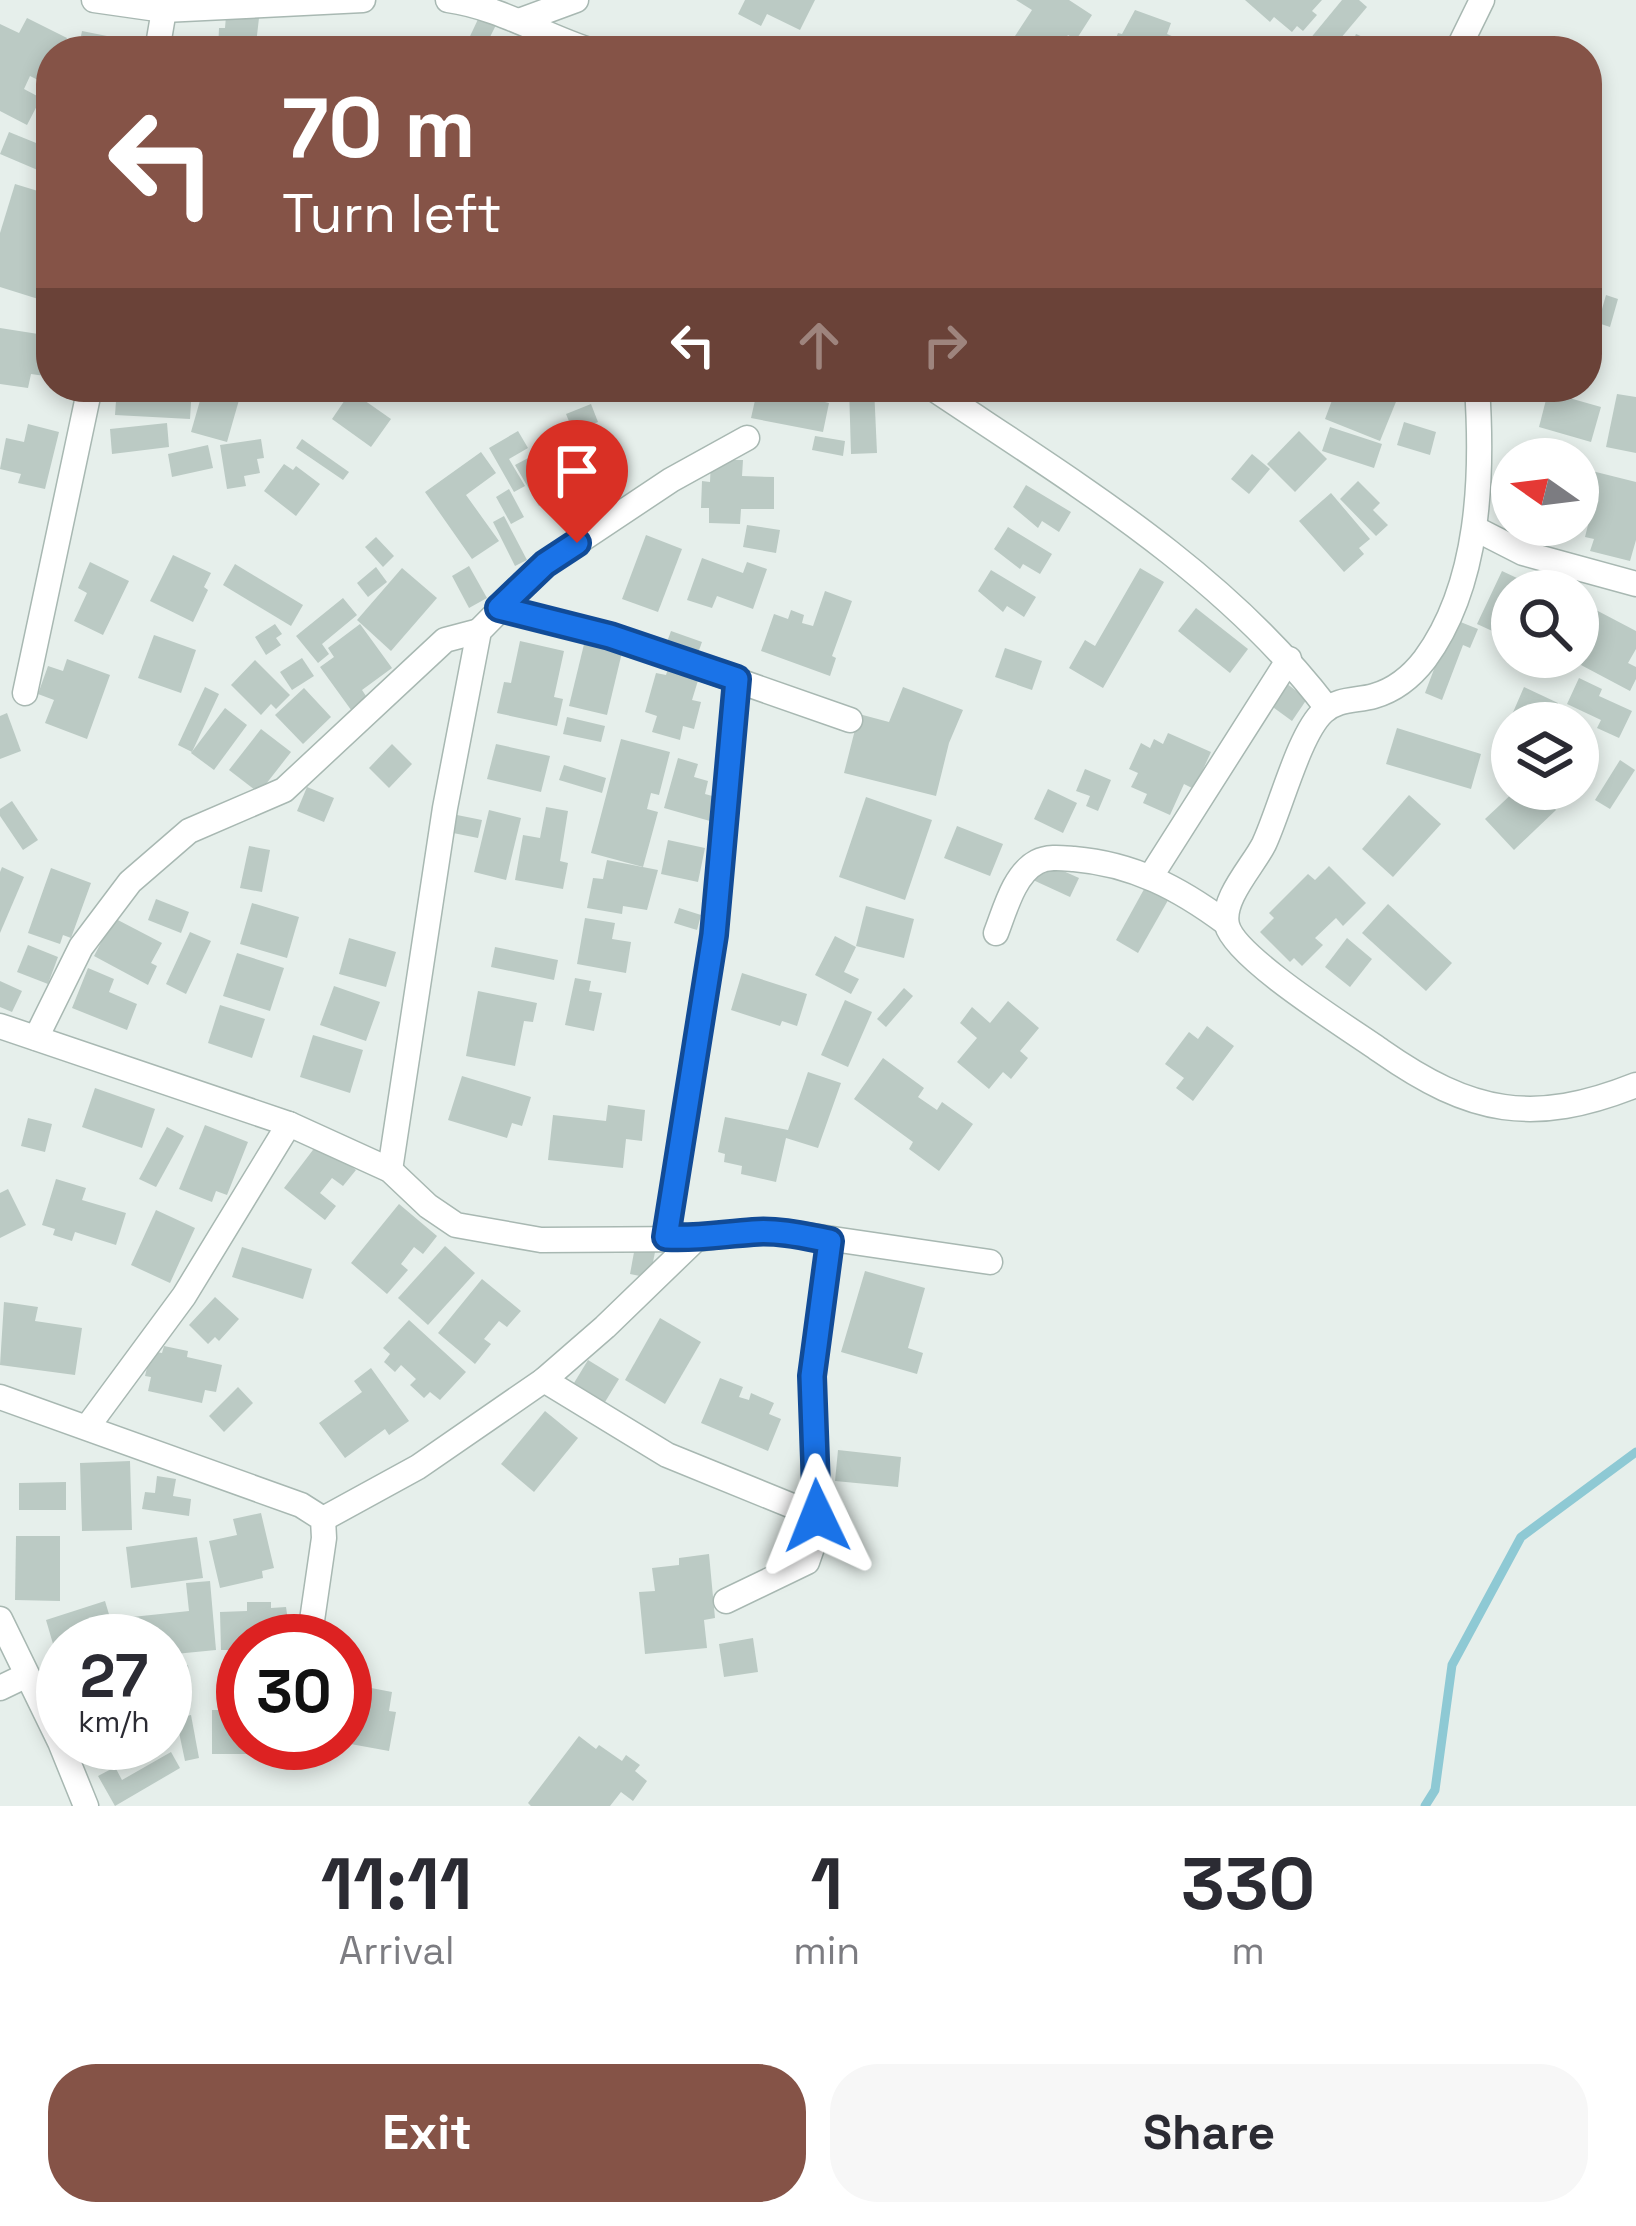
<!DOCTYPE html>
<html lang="en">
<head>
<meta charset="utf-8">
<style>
  body { margin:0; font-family:"Space Grotesk",sans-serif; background:#f7f7f7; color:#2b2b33; height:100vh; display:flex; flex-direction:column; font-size:45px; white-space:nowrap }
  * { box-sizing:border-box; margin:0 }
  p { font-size:39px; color:#7c7c81 }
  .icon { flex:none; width:66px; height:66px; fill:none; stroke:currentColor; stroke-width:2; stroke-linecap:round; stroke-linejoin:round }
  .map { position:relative; height:1806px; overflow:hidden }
  .panel { display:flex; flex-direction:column; background:#fff; flex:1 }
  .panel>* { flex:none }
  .hud { position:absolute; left:36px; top:36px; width:1566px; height:366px; border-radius:48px; box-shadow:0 6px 18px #0003; background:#855347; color:#fff; overflow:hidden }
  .needle { width:78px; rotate:284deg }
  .fabs { position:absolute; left:1491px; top:438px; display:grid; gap:24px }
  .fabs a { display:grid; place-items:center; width:108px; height:108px; border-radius:50%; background:#fff; box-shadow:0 6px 18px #0003; font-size:60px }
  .speed { position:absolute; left:36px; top:1614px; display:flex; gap:24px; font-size:60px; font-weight:700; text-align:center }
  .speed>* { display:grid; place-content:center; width:156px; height:156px; border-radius:50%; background:#fff; box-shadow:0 6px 18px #0003; line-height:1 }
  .speed small { font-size:30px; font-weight:400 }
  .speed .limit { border:18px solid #d22; background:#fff; color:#111 }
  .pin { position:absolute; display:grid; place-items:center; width:102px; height:102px; color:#fff; margin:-123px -51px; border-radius:50% 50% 50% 0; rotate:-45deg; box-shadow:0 0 12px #0007 }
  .pin .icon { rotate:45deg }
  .me { position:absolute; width:132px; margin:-66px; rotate:358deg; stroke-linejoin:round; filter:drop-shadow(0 0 9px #0008) }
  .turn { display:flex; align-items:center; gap:42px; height:252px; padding:0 48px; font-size:54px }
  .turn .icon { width:156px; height:156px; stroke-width:2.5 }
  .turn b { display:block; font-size:84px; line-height:102px }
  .lanes { display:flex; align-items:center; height:114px; padding:0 48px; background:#0003; justify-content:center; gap:60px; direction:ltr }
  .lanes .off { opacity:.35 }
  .eta { display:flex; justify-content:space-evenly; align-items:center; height:204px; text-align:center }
  .eta b { font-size:72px; font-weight:800; line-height:84px }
  .primary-button { display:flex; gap:24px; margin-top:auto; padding:24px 48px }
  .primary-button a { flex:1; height:138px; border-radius:48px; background:#855347; color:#fff; font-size:48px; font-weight:800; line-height:138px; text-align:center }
  .primary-button a+a { background:#f7f7f7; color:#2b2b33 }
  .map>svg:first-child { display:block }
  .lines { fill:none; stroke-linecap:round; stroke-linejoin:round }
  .stream { stroke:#8ec9d4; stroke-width:9 }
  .building { fill:#bbcac4 }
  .minor-casing { stroke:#a8b8b2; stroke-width:27 }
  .minor { stroke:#fff; stroke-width:24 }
  .route-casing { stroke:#114b97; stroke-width:30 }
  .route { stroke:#1a73e8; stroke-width:21 }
</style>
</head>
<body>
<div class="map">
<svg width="1636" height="1806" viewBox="0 0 1636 1806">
  <rect width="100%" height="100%" fill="#e6efeb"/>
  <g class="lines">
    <polyline class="stream" points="1425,1806 1435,1790 1452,1665 1521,1537 1636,1452"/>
  </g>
  <g class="building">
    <polygon points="745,0 815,0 800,30 767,14 761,26 738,14"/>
    <polygon points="1016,0 1069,0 1092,15 1076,40 1068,35 1059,49 1047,41 1038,51 1015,36 1032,10"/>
    <polygon points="1245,0 1322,0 1312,11 1317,15 1303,31 1297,26 1292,32 1274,17 1270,22"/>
    <polygon points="1342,0 1359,0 1367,7 1330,51 1300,51"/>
    <polygon points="1135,10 1171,23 1167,34 1181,40 1177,51 1111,51 1118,33 1122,34"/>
    <polygon points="480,15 497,23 483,51 468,51 464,49"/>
    <polygon points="226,16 259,18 256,44 269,45 269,51 218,51 219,28 225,28"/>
    <polygon points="27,18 67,38 61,51 51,51 51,70 44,83 30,76 24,89 41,98 27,125 0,111 0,24 19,33"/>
    <polygon points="82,31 122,39 119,51 78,51"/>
    <polygon points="1356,34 1395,51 1349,51"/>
    <polygon points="9,132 51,149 47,174 0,154"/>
    <polygon points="15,184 51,195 51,303 0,287 0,233"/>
    <polygon points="1606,295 1618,299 1610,327 1598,323"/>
    <polygon points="0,328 51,336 51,361 45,376 31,374 28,388 0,384"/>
    <polygon points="117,387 192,387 190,419 115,415"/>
    <polygon points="758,387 820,387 817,400 829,403 823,432 751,418"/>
    <polygon points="849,387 874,387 877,453 851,454"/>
    <polygon points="1337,387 1402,387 1380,441 1325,419"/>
    <polygon points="203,390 239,400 227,442 191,432"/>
    <polygon points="351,391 391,419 371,447 332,419"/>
    <polygon points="1548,392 1601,407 1591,442 1539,427"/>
    <polygon points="1617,394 1636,397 1636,453 1606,447"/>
    <polygon points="591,404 598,422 573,431 566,414"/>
    <polygon points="1404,422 1436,432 1430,455 1397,445"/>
    <polygon points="167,423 169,447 112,454 110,429"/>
    <polygon points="28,424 59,432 45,489 18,483 21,474 0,469 6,438 24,442"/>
    <polygon points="1330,427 1382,444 1374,468 1322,451"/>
    <polygon points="518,431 528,448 509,459 525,486 514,492 489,448"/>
    <polygon points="1299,431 1327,459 1295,492 1267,464"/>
    <polygon points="589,433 608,466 539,506 515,465 532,456 537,464"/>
    <polygon points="815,436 845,441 843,456 812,450"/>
    <polygon points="261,439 264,458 257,459 260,473 244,476 246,486 227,489 220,445"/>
    <polygon points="302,439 349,472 343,480 296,448"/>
    <polygon points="208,445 213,468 172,477 168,454"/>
    <polygon points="481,452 496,473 466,495 499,541 472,559 425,492"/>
    <polygon points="1252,454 1270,469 1249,494 1231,479"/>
    <polygon points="711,460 743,460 742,476 774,477 774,509 741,509 740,524 709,523 709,508 701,508 702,481 710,482"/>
    <polygon points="284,464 293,470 296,466 320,484 296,516 264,491"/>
    <polygon points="1592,471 1636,482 1636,540 1630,561 1590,551 1594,539 1585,537 1591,513 1583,511"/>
    <polygon points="1358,481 1380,503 1373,510 1388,525 1376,536 1340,499"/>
    <polygon points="1026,485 1071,512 1059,532 1042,521 1038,528 1013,507"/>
    <polygon points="509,489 524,517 511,524 496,497"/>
    <polygon points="1331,493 1370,539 1359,548 1364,554 1344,572 1299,521"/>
    <polygon points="504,516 527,560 515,566 493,522"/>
    <polygon points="747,525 780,530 776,553 743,547"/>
    <polygon points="1503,525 1560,525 1556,540"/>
    <polygon points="1008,527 1052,554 1040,574 1023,564 1020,569 994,549"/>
    <polygon points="646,535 682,549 658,612 622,599"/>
    <polygon points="376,537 394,556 383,567 365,547"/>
    <polygon points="173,555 211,573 204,587 208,590 193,622 150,601"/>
    <polygon points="702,558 743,573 747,562 767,569 753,609 717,596 712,608 687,600"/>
    <polygon points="90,562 129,581 103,635 74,621 87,593 78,588"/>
    <polygon points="235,564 303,605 291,626 223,585"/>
    <polygon points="469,566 487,598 469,608 452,576"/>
    <polygon points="376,567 387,582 368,597 357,583"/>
    <polygon points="402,568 437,598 391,651 357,620"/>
    <polygon points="1140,568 1164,582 1103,688 1069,668 1085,640 1095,646"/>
    <polygon points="991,570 1036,597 1024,617 1007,606 1003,612 978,591"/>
    <polygon points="1502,571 1545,591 1512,591 1512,640 1477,624"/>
    <polygon points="825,591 852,601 832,656 836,658 830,676 761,651 774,614 788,619 791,610 804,615 802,623 813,626"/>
    <polygon points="343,598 357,615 322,644 329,654 318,663 296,636"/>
    <polygon points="1196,608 1248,649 1230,673 1178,631"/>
    <polygon points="1596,610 1636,631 1636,649 1628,663 1636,667 1636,679 1630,691 1581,665 1595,639 1584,633"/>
    <polygon points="1453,619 1478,629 1470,648 1463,645 1442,700 1425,693"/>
    <polygon points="275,624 282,634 276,638 281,645 266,655 255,637"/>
    <polygon points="360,624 392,668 362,690 370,702 354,714 320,667 334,657 328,648"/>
    <polygon points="671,631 702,642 698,653 667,642"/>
    <polygon points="154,635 196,650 181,693 138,678"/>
    <polygon points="586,636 624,644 607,715 569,706"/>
    <polygon points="520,641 564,651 554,697 563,699 557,726 497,713 504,682 511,683"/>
    <polygon points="1005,648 1042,661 1032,690 995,677"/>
    <polygon points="302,658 314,676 292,690 280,672"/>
    <polygon points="67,659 110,675 87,739 45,723 54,700 38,694 48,666 63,671"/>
    <polygon points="255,660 290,695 276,709 271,704 261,715 231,685"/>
    <polygon points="669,665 700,674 692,700 701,702 694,729 683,726 680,740 652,732 657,716 645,712 656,673 666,675"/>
    <polygon points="1579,678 1602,689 1599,696 1632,711 1619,738 1597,728 1601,720 1567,704"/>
    <polygon points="1282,680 1307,699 1292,721 1266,702"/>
    <polygon points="205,687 219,694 192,752 178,745"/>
    <polygon points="903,687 963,710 949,743 936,796 844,773 859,714 889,722"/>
    <polygon points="1524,687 1558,703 1552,717 1567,723 1512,723 1512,745 1501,740"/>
    <polygon points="304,688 331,717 303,744 275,715"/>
    <polygon points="225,708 247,725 214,770 191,753"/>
    <polygon points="7,713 21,751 0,759 0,716"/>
    <polygon points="567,717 605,726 601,742 563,734"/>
    <polygon points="1397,728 1481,754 1471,789 1386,764"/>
    <polygon points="261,729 291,752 259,793 229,770"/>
    <polygon points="1168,733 1211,752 1194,789 1184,784 1170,815 1143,803 1147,794 1131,787 1138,773 1129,769 1141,743 1150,748 1154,739 1163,744"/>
    <polygon points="621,739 670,752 659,795 651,793 647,809 658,812 643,867 591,853"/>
    <polygon points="392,744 412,764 389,788 369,768"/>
    <polygon points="496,744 550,756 541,792 487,779"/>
    <polygon points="678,758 698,764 694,777 708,781 705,794 716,797 710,821 664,808"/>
    <polygon points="1620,760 1635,770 1610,809 1595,800"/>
    <polygon points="564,765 606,778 602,793 559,780"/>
    <polygon points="1085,769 1111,780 1098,811 1086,806 1090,796 1076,791"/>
    <polygon points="307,787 334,798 324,822 297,811"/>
    <polygon points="1048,789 1077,803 1063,833 1034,819"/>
    <polygon points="1517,789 1535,789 1556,810 1514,850 1485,819"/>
    <polygon points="1409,795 1441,824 1393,877 1362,849"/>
    <polygon points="866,797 932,820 905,900 839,877"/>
    <polygon points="12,801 38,840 23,850 0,816 0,809"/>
    <polygon points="546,807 568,811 560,861 568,863 563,889 515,880 523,835 540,838"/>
    <polygon points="489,810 521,818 506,880 474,872"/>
    <polygon points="457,815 482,820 478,838 453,833"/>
    <polygon points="957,826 1003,844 990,876 944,858"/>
    <polygon points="668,840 705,848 698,882 661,874"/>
    <polygon points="249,846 270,850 262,892 240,888"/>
    <polygon points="607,860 658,870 647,910 623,906 622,914 587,908 593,878 603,879"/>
    <polygon points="1041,861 1079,878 1070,897 1033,880"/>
    <polygon points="1329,866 1366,903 1343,926 1336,918 1315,938 1323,945 1302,966 1294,958 1290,962 1260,932 1274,918 1269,913 1308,874 1315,880"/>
    <polygon points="2,867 24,877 0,933 0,872"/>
    <polygon points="51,868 91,883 71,938 63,935 60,944 28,933"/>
    <polygon points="1148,882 1171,895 1138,953 1116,940"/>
    <polygon points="156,899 189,912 181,933 148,920"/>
    <polygon points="252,903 299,917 287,958 240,944"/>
    <polygon points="1388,904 1452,963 1426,991 1362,933"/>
    <polygon points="866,906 914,919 904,958 856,946"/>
    <polygon points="679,908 701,915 697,930 674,923"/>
    <polygon points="114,918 162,943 151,963 157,966 148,985 94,956"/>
    <polygon points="585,918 615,923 612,939 631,942 626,973 577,964"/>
    <polygon points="190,932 211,941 186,994 166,984"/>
    <polygon points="835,936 856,947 844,972 859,979 851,994 815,975"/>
    <polygon points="349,938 396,952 386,987 339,974"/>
    <polygon points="1347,938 1372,959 1350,987 1325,967"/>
    <polygon points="28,945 58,957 48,984 17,972"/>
    <polygon points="495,947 558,960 554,980 491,967"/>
    <polygon points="237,953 284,968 270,1011 223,996"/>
    <polygon points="88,968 114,979 109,992 137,1004 127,1030 72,1008"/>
    <polygon points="742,973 807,994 797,1026 782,1021 780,1026 731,1010"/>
    <polygon points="575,978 591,981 589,991 602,993 594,1031 565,1025"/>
    <polygon points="0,981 22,991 12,1012 0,1007"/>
    <polygon points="334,986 380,1002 366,1041 320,1025"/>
    <polygon points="904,988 913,996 886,1027 877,1019"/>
    <polygon points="478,991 537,1003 533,1022 524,1021 515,1066 466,1056"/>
    <polygon points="845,1000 872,1012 848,1067 821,1055"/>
    <polygon points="1008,1001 1039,1028 1020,1051 1028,1058 1011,1079 1003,1072 989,1089 957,1062 977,1038 960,1023 972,1007 990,1023"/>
    <polygon points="220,1005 265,1019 252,1058 208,1043"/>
    <polygon points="1207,1026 1234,1046 1193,1101 1176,1088 1184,1078 1165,1064 1189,1032 1198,1039"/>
    <polygon points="313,1035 363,1050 350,1093 300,1077"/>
    <polygon points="883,1058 924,1088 918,1097 937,1110 942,1102 973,1124 939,1171 909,1149 913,1142 854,1099"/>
    <polygon points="808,1072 841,1083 818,1148 786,1138 776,1182 741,1174 742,1166 724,1162 725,1154 718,1152 725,1117 788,1130"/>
    <polygon points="462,1076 531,1097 522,1126 512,1123 507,1138 448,1120"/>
    <polygon points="95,1088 155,1109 142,1148 82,1127"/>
    <polygon points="608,1105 645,1110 642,1141 626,1139 623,1168 548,1160 553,1115 606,1121"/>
    <polygon points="28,1118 52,1124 45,1152 21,1146"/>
    <polygon points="205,1125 248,1142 227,1195 216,1191 212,1202 179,1189"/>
    <polygon points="167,1127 184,1136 156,1187 139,1179"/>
    <polygon points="319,1142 356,1170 343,1186 332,1178 320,1193 336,1206 325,1220 284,1188"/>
    <polygon points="56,1179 86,1188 82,1200 126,1213 116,1245 75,1232 72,1241 53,1235 55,1229 42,1225"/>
    <polygon points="8,1189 26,1225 0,1238 0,1193"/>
    <polygon points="399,1204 437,1236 423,1254 414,1247 401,1264 408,1270 387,1294 351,1263"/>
    <polygon points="156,1210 195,1228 170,1283 131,1265"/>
    <polygon points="445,1246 475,1273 428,1325 398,1298"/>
    <polygon points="242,1247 312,1269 303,1299 232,1277"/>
    <polygon points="635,1247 655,1252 650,1278 630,1274"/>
    <polygon points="865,1271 925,1288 908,1348 923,1353 917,1374 841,1352"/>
    <polygon points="482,1279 521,1311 507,1327 499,1321 484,1339 491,1344 475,1364 438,1333"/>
    <polygon points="215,1297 239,1319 219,1341 215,1337 208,1344 189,1325"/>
    <polygon points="4,1302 38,1307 35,1321 82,1328 75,1375 0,1365"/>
    <polygon points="660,1318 701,1342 665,1404 625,1380"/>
    <polygon points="409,1320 466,1372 440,1400 430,1392 424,1398 410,1385 416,1379 401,1365 395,1372 384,1362 390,1354 383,1348"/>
    <polygon points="164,1346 188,1351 187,1357 222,1365 216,1392 205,1390 202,1403 148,1391 151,1377 145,1376 151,1351 162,1353"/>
    <polygon points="588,1360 619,1379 605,1402 574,1383"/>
    <polygon points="371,1368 409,1421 389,1435 385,1429 345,1458 319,1423 362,1392 354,1381"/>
    <polygon points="720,1378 743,1387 739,1397 749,1400 751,1393 774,1403 769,1414 781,1419 768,1451 701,1423"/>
    <polygon points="238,1387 253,1403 224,1432 209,1416"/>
    <polygon points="545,1411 578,1438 534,1492 501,1464"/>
    <polygon points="838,1450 901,1457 898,1487 835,1481"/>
    <polygon points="130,1461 132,1530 82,1531 80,1463"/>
    <polygon points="157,1476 176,1479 173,1496 191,1499 189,1516 142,1509 145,1492 155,1493"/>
    <polygon points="66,1482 66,1510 19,1510 19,1483"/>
    <polygon points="261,1513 274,1568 262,1571 263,1578 220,1588 209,1541 237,1535 233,1519"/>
    <polygon points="16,1536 60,1536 60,1601 15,1600"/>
    <polygon points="197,1537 203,1578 131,1588 126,1547"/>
    <polygon points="709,1554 715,1618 704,1620 707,1648 645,1654 639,1592 655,1591 652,1568 679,1565 679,1558"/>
    <polygon points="210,1581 216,1650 165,1655 165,1641 135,1641 132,1617 189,1611 186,1583"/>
    <polygon points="105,1601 117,1641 63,1641 63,1660 58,1661 46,1620"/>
    <polygon points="247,1602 271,1602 271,1608 286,1607 291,1641 243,1641 243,1650 221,1650 220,1612 247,1611"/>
    <polygon points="753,1638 758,1672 724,1677 719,1644"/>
    <polygon points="188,1665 191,1690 165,1694 165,1668"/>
    <polygon points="345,1683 392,1692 389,1711 396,1712 389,1751 345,1743"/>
    <polygon points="212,1710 243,1710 243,1743 282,1743 282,1754 212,1754"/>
    <polygon points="191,1715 199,1758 185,1761 176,1718"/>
    <polygon points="579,1736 596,1749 599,1745 622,1761 626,1755 640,1765 635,1771 647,1781 633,1801 621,1792 610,1806 531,1806 528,1803"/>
    <polygon points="84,1743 117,1743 122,1753 96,1767"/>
    <polygon points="171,1752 180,1768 115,1806 98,1776 115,1767 122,1780"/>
  </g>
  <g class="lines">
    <g class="minor-casing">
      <g id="minor">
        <polyline points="94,0 164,10 363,0"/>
        <path d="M448 0C499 7 544 36 592 51"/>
        <polyline points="519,21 576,0"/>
        <polyline points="157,51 164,10"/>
        <polyline points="1229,51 1259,51"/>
        <polyline points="1457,51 1482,0"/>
        <path d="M931 387C1071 481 1224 572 1327 708"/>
        <path d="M1477 387C1483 475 1480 584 1425 659 1412 676 1395 690 1374 696 1357 701 1338 698 1323 712 1299 734 1280 810 1264 844 1253 866 1221 899 1227 925 1235 958 1350 1029 1381 1051 1471 1114 1533 1126 1636 1085"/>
        <polyline points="1476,529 1523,553 1636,584"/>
        <polyline points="498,607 610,636 850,720"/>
        <polyline points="25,693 90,387"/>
        <polyline points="1151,876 1289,659"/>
        <path d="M996 933C1005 910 1014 874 1037 862 1048 856 1062 858 1074 859 1133 864 1179 888 1226 923"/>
        <polyline points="0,1026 289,1124 390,1170 428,1206 456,1225 541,1240 696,1239"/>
        <polyline points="36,1038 81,947 130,882 189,831 284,790 445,640 479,631"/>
        <polyline points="390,1170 445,808 479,631 545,564 671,480 747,438"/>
        <polyline points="666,1237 714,935 737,679"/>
        <polyline points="544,1380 667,1455 817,1516"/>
        <polyline points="0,1397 301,1505 323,1519 324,1538 309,1641"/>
        <polyline points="88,1426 184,1296 289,1124"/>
        <polyline points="323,1519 418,1467 544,1380 605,1327 696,1239 755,1231 792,1233 990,1262"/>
        <polyline points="726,1601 807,1562 815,1539 812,1376 830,1241"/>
        <polyline points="0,1619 60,1742 86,1806"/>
        <polyline points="0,1688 25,1676"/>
      </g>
    </g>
    <use href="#minor" class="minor"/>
  </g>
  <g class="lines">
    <g class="route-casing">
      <path id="route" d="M577 543 545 564 499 608 610 636 737 679 714 935 666 1237C696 1239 723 1234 753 1232 779 1230 804 1236 830 1241L812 1376 817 1516"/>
    </g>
    <use href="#route" class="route"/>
  </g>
</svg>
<div class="fabs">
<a><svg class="needle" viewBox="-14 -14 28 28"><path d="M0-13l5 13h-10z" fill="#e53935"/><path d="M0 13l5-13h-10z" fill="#7c7c81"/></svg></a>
<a><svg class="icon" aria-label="search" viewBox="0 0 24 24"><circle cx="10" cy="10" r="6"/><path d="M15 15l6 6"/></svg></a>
<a><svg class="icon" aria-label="layers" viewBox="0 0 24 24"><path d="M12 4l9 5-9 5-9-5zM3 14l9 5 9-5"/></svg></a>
</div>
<div class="speed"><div>27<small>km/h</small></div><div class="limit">30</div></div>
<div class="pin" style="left:577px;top:543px;background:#d93025"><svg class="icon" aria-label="arrive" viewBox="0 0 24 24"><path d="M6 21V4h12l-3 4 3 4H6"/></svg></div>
<svg class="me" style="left:817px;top:1516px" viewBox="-20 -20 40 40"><path d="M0-17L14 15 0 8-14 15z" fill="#1a73e8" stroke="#fff" stroke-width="4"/></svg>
<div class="hud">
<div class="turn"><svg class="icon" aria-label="left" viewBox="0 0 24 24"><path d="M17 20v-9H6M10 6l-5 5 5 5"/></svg><div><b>70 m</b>Turn left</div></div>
<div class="lanes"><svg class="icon" aria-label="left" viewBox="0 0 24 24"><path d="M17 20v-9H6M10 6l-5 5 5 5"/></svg><svg class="icon off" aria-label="ahead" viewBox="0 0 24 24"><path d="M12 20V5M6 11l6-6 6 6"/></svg><svg class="icon off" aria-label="right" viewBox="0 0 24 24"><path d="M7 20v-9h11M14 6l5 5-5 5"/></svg></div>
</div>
</div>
<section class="panel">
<div class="eta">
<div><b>11:11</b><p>Arrival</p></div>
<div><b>1</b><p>min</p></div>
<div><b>330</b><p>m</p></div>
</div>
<div class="primary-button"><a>Exit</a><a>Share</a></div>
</section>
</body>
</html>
